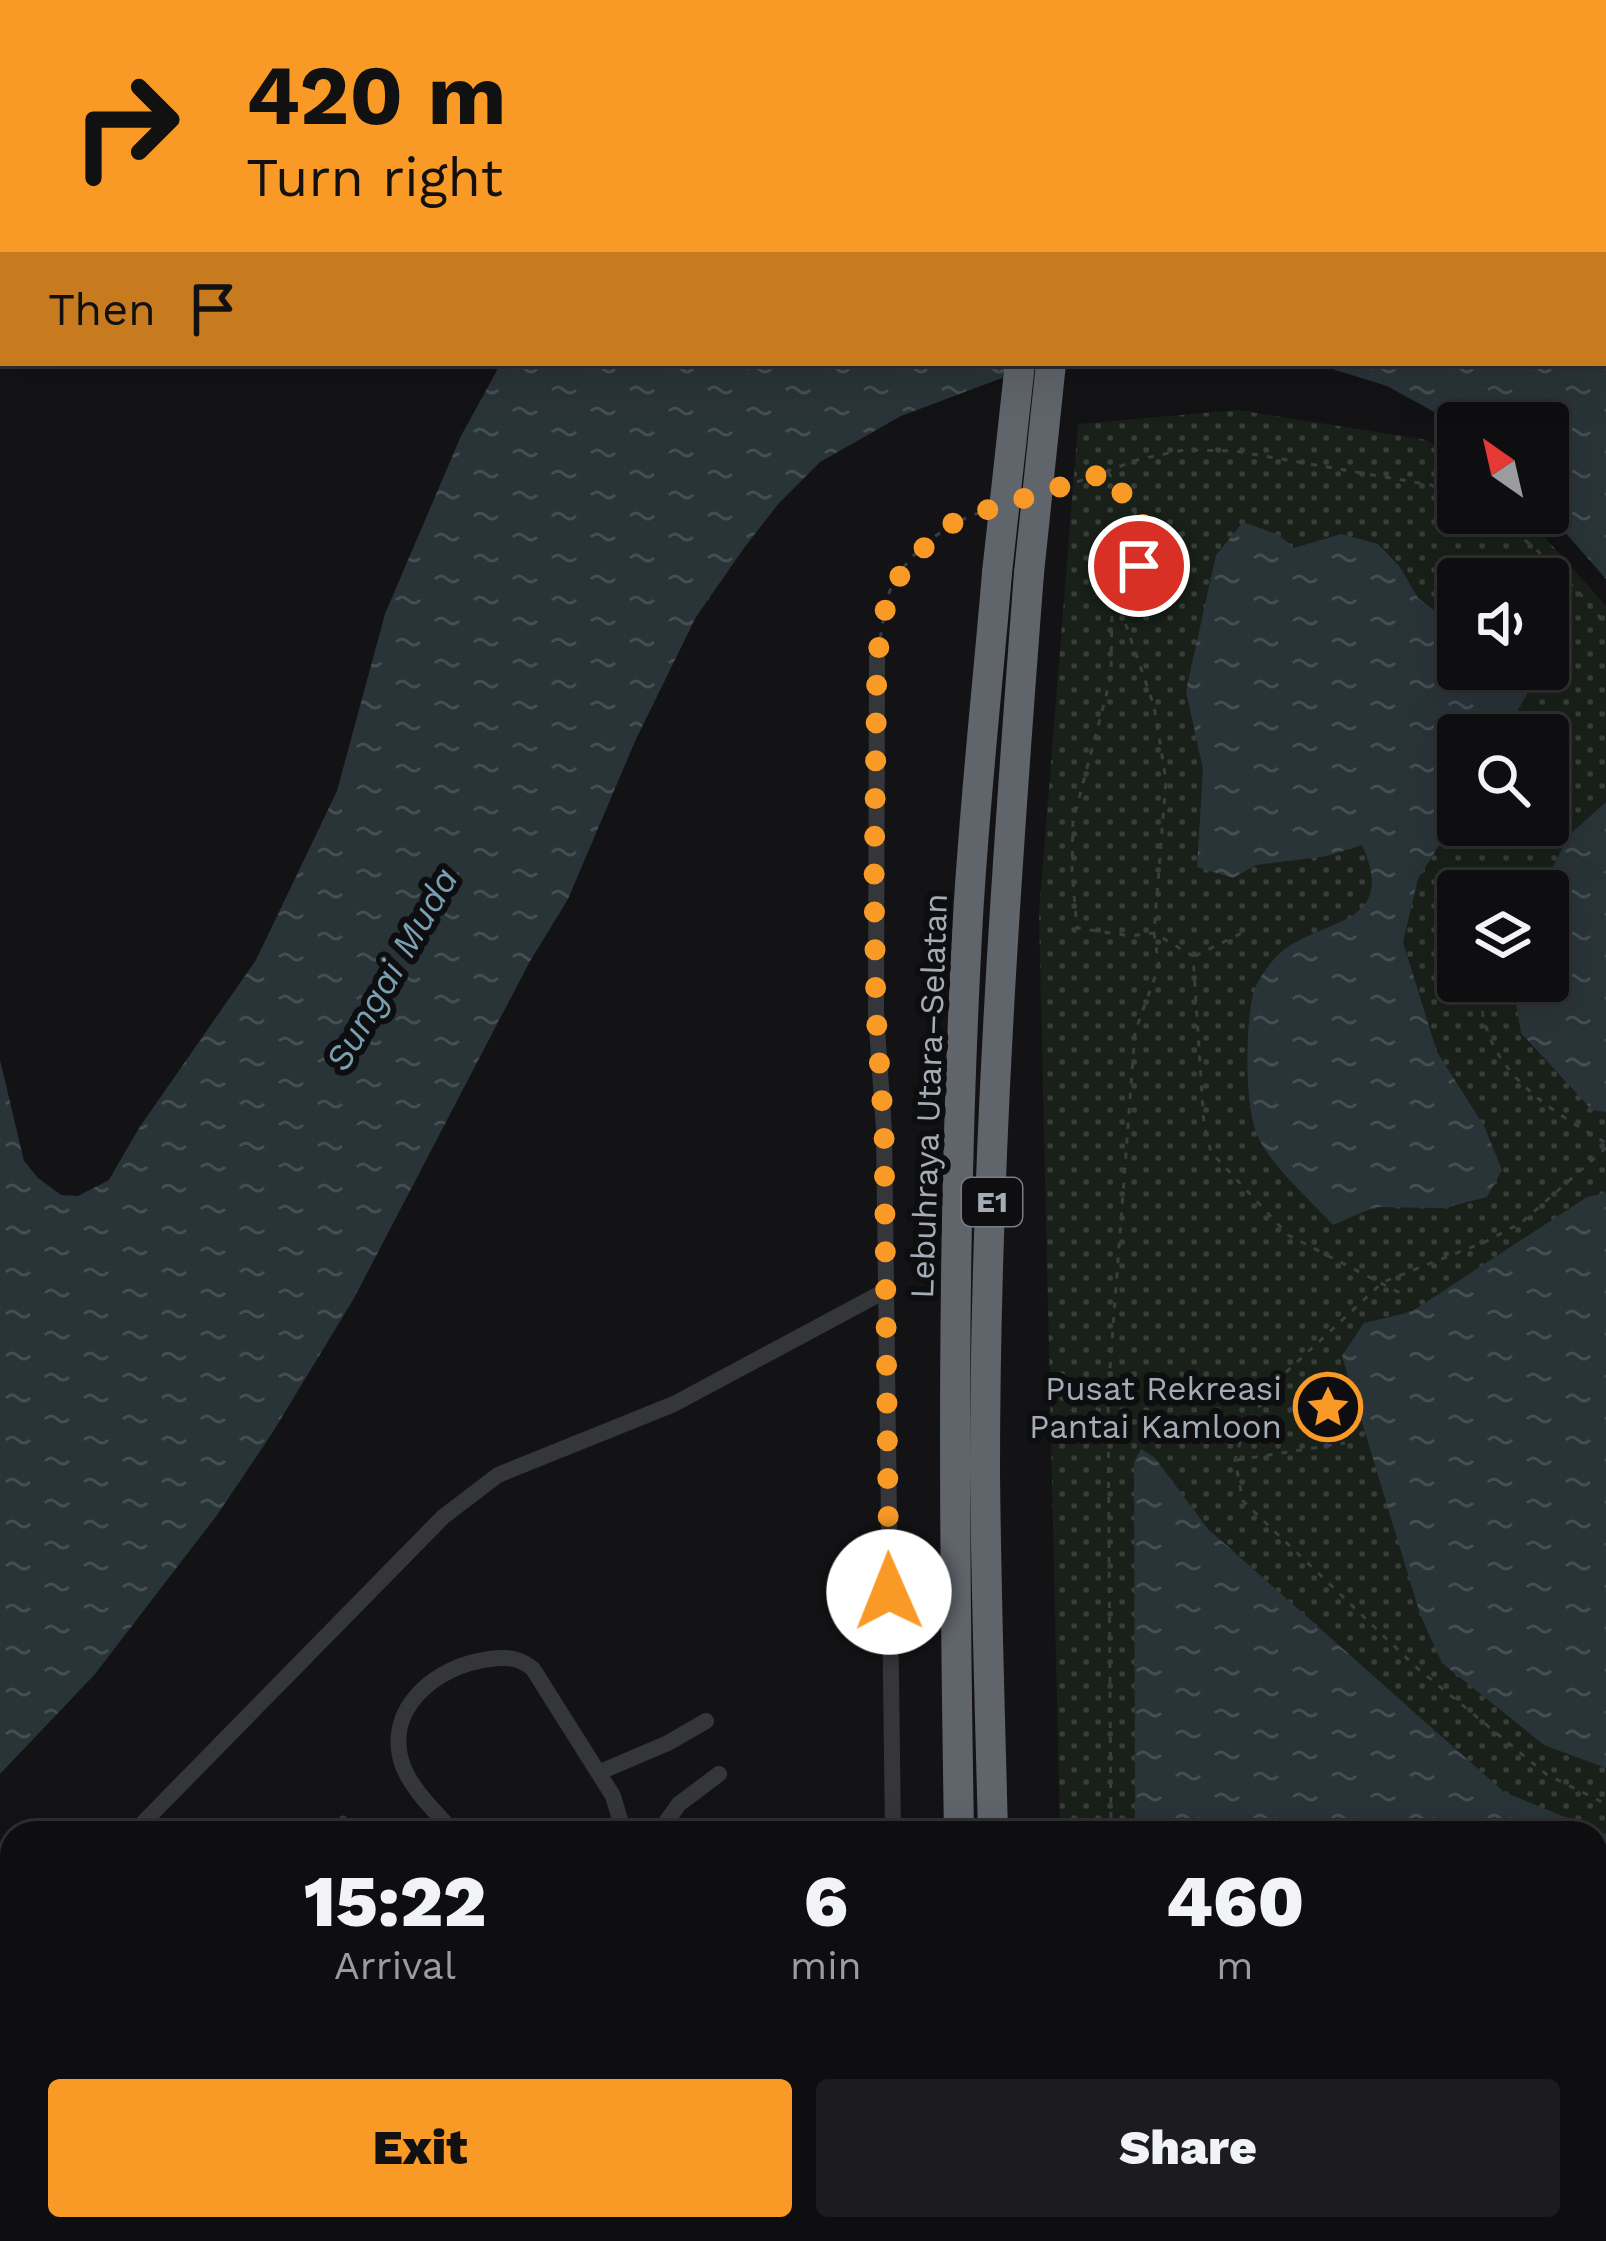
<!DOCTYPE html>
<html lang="en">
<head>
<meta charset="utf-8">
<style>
  body { margin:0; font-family:"Work Sans",sans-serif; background:#1c1c1e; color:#f1f3f6; height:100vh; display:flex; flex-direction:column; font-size:45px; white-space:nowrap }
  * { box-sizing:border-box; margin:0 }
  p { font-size:39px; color:#9b9c9f }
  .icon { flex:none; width:66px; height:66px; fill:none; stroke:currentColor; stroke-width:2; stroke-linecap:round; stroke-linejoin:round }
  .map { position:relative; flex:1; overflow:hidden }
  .sheet { position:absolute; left:0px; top:1821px; width:1608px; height:420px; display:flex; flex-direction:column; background:#0e0e10; border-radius:36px 36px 0 0; box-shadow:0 12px 48px #0002,0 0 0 3px #2e2e30 }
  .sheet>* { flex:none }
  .banner { position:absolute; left:0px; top:0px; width:1608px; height:366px; box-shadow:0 12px 48px #0002,0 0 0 3px #2e2e30; background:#fa9a26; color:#111; overflow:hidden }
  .needle { width:78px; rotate:326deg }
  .buttons { position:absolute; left:1437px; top:402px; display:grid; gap:24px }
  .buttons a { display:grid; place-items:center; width:132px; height:132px; border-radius:12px; background:#0e0e10; box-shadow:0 12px 48px #0002,0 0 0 3px #2e2e30; font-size:60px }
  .pin { position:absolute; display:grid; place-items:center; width:102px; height:102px; color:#fff; margin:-51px; border:6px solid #fff; border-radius:50%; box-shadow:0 3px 12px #0007 }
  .me { position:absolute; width:132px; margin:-66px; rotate:359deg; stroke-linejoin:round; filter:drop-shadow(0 0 9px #0008) }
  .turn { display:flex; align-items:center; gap:42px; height:252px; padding:0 48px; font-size:54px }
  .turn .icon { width:156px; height:156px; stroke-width:2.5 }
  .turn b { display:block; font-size:84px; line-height:102px }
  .then { display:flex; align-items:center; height:114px; padding:0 48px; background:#0003; gap:24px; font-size:45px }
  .eta { display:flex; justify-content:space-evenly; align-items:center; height:204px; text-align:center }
  .eta b { font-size:72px; font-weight:800; line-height:84px }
  .action { display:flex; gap:24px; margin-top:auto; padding:24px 48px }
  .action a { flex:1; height:138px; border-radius:12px; background:#fa9a26; color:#111; font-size:48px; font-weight:800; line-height:138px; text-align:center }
  .action a+a { background:#1c1c1e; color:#f1f3f6 }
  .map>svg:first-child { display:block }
  .grass { fill:url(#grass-dots); fill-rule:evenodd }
  .water { fill:url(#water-ripples) }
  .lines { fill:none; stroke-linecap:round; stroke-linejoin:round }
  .path { stroke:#3a3d41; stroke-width:3; stroke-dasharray:6 9; stroke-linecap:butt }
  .lane { stroke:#34363a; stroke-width:9 }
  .street { stroke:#34363a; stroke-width:16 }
  .highway { stroke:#60646b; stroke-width:30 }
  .highway-bridge { stroke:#60646b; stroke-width:30 }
  .route { stroke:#fa9a26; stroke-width:21; stroke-dasharray:0 37.8 }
  .labels { text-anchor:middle; stroke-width:12; stroke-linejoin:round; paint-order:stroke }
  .shield { fill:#0e0e10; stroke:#777d84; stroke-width:3 }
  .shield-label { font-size:30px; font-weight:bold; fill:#a4acb6 }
  .street-label { font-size:33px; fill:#a4acb6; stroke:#0e0e10 }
  .poi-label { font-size:33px; fill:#a4acb6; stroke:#0e0e10; text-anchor:end }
  .water-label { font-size:36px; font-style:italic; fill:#799fb3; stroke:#0e0e10 }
</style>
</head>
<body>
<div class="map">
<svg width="1606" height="2241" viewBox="0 0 1606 2241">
  <defs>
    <pattern id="grass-dots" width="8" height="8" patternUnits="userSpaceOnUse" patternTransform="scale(3)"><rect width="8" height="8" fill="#192019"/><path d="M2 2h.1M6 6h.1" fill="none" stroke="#373e38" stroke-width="1.8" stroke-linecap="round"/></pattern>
    <pattern id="water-ripples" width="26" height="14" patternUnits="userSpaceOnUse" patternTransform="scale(3)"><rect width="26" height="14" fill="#293439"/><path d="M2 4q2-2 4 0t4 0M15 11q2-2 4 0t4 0" fill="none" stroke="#454f53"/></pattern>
  </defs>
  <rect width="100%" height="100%" fill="#131315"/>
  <path class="grass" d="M1238 410 1427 440 1458 462V513H1523L1606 606V2241H1069V2229H1596V1833H1060L1039 913 1078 424ZM1458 579H1548V669H1458ZM1458 735H1548V825H1458ZM1458 891H1548V981H1458Z"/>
  <g class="water">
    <polygon points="1606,215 1606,579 1548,513 1548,423 1458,425 1387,386 1326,367 1295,363 1605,363"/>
    <polygon points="501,363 1042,363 901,416 820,462 779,503 744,548 696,617 636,739 568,899 529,963 353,1300 271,1435 217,1515 95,1674 0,1774 0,1060 24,1161 38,1178 61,1195 78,1196 109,1180 139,1128 256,960 337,791 385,614 461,436"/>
    <path d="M1243 522 1279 535 1294 548 1341 534 1378 544 1400 567 1418 598 1458 629V669H1519L1527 694 1504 735H1458V815L1418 879 1403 942 1437 1052 1484 1126 1502 1170 1487 1197 1444 1208 1375 1207 1333 1225C1311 1201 1275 1169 1260 1141 1244 1114 1245 1027 1253 995 1255 984 1268 965 1277 956 1318 916 1400 930 1362 845L1327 856 1256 865 1233 878 1197 867 1203 769 1186 691 1216 555Z"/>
    <polygon points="1606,802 1606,1112 1592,1110 1521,1033 1512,981 1548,981 1548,891 1541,891 1569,835"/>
    <polygon points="1606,1193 1606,1768 1544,1745 1442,1663 1420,1614 1342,1356 1364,1323 1411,1312 1587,1197"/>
    <polygon points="1141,1449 1155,1458 1208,1529 1504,1792 1606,1834 1606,2241 1137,2241 1137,2229 1596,2229 1596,1833 1135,1833 1134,1462"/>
    <polygon points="0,2040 12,2059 12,2229 73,2229 79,2241 0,2241"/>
  </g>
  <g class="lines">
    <g class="path">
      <polyline points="1108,472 1144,526 1139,566 1112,598 1111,677 1073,821 1072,871 1077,928 1131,936 1154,933 1193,956 1204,1125 1211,1152 1288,1235 1406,1296"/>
      <polyline points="1063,487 1140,459 1184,450 1235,451 1431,485 1458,498"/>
      <path d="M1489 513C1536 545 1571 581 1606 625"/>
      <path d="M880 638C883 626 884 611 887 599 898 561 943 524 979 513"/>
      <polyline points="1195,956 1246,931"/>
      <path d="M1480 981C1478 1066 1540 1104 1606 1143"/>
      <polyline points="1606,1148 1521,1223 1487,1241 1383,1282 1282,1376 1245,1426 1235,1460 1243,1501 1416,1667 1546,1774 1606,1804"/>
      <polyline points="1237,1460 1345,1443"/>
      <polyline points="1111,1833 1108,1395 1135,1032 1159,966 1154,933 1166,780 1154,706 1121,611 1112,598"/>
      <polyline points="1118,2229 1118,2241"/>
    </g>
    <polyline class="lane" points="343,1820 351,1833"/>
    <g class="street">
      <polyline points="726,3 733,0"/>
      <polyline points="0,344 3,343"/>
      <polyline points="877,658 876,1014 884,1130 893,1833"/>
      <polyline points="600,1772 668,1743 706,1721"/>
      <polyline points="133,1833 443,1517 498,1475 674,1404 883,1292"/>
      <path d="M458 1833 448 1826C433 1809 411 1788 403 1766 382 1708 438 1665 490 1659 507 1657 519 1657 533 1669L613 1796 624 1833"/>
      <polyline points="658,1833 679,1804 719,1774"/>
      <polyline points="0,1952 12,1944"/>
      <polyline points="525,2229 530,2241"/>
      <polyline points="850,2229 859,2241"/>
      <polyline points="906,2229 907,2241"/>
    </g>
    <g class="highway">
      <polyline points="1061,3 1062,0"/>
      <polyline points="1091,3 1092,0"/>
      <path d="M959 1833C954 1534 951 1234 967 935 973 815 987 694 997 573"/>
      <path d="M993 1833C990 1712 986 1591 985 1470 985 1170 1006 871 1029 573"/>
      <polyline points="966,2229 966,2241"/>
      <polyline points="1003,2229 1004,2241"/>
    </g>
    <g class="highway-bridge">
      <polyline points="997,573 1020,363"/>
      <polyline points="1029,573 1051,363"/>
    </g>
  </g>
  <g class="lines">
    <polyline class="route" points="889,1592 884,1130 876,1013 874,885 877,658 888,594 912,558 958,519 1108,472 1144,526 1139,566"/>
  </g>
  <defs>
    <g id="sight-ring" transform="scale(3.45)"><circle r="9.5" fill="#0e0e10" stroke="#fa9a26" stroke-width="1.5"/><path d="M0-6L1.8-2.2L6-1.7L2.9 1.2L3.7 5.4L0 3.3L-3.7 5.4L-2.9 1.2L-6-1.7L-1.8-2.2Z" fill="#fa9a26"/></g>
  </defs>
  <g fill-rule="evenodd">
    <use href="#sight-ring" x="1328" y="1407"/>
  </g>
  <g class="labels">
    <rect class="shield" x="962" y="1178" width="60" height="48" rx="9"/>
    <g class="shield-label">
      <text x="992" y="1212">E1</text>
    </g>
    <g class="street-label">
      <text transform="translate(928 1096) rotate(-88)" y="12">Lebuhraya Utara–Selatan</text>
    </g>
    <g class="poi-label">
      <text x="1282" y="1400">Pusat Rekreasi<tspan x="1282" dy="38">Pantai Kamloon</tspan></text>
    </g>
    <g class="water-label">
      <text transform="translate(391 969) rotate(-60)" y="13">Sungai Muda</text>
    </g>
  </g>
</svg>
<div class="buttons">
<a><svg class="needle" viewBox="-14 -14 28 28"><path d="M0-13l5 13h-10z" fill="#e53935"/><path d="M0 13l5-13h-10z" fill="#9b9c9f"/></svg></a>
<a><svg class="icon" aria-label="sound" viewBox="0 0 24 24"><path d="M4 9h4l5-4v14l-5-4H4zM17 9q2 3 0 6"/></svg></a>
<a><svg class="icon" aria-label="search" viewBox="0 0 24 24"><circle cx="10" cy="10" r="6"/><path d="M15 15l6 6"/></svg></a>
<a><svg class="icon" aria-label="layers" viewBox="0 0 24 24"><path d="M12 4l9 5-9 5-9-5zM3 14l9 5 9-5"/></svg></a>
</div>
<div class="pin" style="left:1139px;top:566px;background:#d93025"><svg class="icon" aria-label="arrive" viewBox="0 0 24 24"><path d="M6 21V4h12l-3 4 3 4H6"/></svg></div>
<svg class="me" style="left:889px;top:1592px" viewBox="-20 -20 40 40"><circle r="19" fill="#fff"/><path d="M0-13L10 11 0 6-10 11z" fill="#fa9a26"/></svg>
<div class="banner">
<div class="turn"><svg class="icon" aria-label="right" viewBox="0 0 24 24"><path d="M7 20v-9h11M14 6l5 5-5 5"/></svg><div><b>420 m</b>Turn right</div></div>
<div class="then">Then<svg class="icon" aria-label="arrive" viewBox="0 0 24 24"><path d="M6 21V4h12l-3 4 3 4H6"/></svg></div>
</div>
<section class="sheet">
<div class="eta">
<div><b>15:22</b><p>Arrival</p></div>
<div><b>6</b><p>min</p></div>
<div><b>460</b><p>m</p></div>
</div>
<div class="action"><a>Exit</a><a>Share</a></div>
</section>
</div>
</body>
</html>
